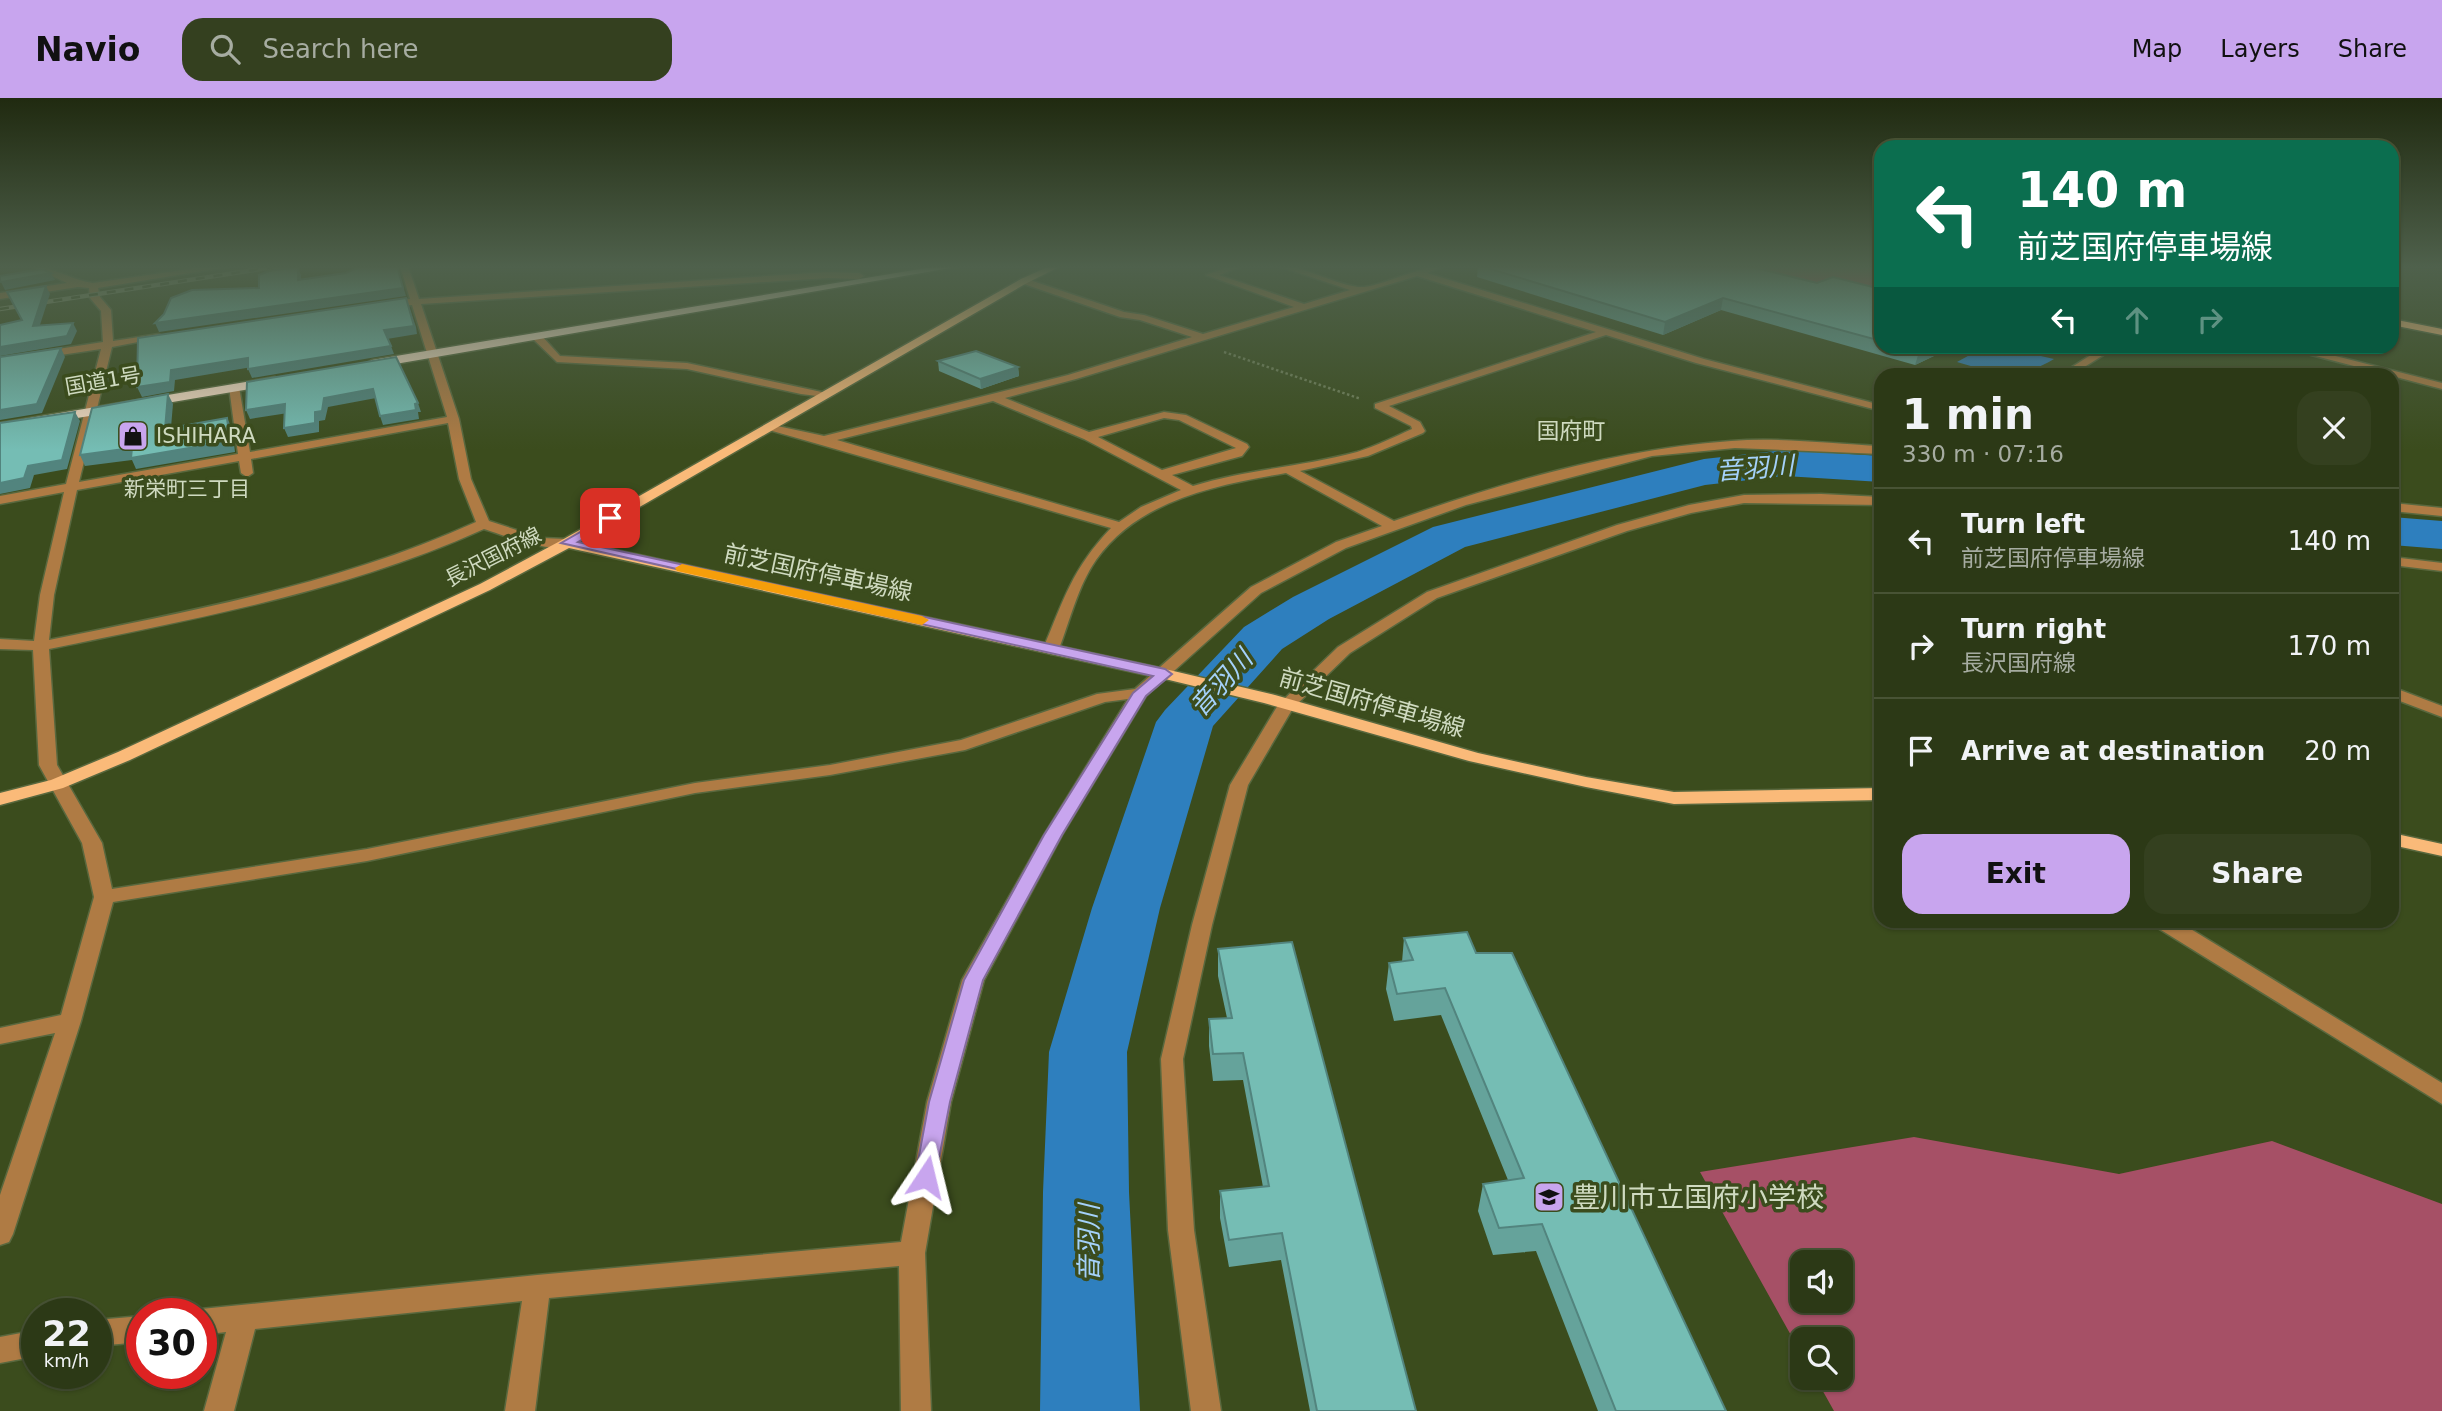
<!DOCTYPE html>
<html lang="en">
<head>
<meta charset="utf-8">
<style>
  body { margin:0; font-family:"DejaVu Sans","Noto Sans JP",sans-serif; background:#34401f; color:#f1f3f6; height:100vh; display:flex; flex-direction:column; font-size:26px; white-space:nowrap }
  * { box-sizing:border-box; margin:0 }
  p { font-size:23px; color:#a6aca1 }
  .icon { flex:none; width:38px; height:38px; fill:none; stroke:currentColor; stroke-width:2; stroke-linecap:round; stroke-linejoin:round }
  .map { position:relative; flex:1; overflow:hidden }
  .side { position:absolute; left:1874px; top:270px; width:525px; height:560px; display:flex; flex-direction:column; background:#2c3916; border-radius:21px; box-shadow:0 2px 5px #0004,0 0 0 2px #485335 }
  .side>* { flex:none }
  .top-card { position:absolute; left:1874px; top:42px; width:525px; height:214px; border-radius:21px; box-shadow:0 2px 5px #0004,0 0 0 2px #485335; background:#0b6e4f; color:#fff; overflow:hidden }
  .tools { position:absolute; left:1790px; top:1152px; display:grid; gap:14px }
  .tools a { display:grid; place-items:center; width:63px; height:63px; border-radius:14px; background:#2c3916; box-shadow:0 2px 5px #0004,0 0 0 2px #485335; font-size:35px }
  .speed { position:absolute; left:21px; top:1200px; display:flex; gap:14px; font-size:35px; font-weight:700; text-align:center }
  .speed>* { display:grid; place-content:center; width:91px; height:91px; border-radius:50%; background:#2c3916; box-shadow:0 2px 5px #0004,0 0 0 2px #485335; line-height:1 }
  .speed small { font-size:18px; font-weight:400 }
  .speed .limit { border:10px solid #d22; background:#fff; color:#111 }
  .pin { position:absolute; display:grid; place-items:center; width:60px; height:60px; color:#fff; margin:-30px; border-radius:14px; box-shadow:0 4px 10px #0006 }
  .me { position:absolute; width:77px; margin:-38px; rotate:10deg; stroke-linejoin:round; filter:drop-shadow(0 0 5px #0008) }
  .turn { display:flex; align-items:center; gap:24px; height:147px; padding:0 28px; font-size:32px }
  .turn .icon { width:91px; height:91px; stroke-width:2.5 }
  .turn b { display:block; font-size:49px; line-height:60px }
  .lanes { display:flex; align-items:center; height:66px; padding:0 28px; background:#0003; justify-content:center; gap:35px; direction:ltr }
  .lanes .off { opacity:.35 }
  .round { display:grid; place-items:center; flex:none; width:74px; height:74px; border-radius:21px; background:#34401f }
  .headline { display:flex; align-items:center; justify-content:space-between; height:119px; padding:0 28px }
  h1 { font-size:42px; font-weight:700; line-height:52px }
  .button { display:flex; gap:14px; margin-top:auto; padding:14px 28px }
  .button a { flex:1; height:80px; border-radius:21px; background:#c8a5ee; color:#111; font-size:28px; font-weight:700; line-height:80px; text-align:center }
  .button a+a { background:#34401f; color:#f1f3f6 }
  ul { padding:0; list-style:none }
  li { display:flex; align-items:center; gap:21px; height:105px; padding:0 28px; border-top:2px solid #485335 }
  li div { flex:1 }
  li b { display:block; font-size:26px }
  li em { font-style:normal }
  header { display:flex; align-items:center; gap:42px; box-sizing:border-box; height:98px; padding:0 35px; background:#c8a5ee; color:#111 }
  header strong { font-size:33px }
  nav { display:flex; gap:38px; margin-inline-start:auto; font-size:24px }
  .search { width:490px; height:63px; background:#34401f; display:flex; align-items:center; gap:18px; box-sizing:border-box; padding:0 24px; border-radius:21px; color:#a6aca1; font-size:26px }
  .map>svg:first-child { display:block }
  .green { fill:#a65066; fill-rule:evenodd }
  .water { fill:#2e7fbe }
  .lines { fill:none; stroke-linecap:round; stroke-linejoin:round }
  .river { fill:#2e7fbe; fill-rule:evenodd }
  .minor-casing { stroke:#59683e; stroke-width:3 }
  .major-casing { stroke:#59683e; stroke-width:3 }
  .highway-casing { stroke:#59683e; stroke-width:3 }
  .path { stroke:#74835c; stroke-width:2.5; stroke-dasharray:2.5 2.5; stroke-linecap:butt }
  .minor { fill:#af7b44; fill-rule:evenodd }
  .major { fill:#faba79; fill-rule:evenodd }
  .highway { fill:#f7ddc5; fill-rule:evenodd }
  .rail-casing { stroke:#869470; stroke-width:4.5 }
  .rail { stroke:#3b4c1d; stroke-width:2.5; stroke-dasharray:9; stroke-linecap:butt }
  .wall { fill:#65a39b }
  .shaded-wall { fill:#52847e }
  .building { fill:#75bdb4; stroke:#52847e; stroke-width:2 }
  .route { fill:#c8a5ee; stroke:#826b9b; stroke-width:2 }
  .slow { fill:#f59e0b }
  .labels { text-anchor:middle; stroke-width:7; stroke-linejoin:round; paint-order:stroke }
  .far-street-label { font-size:21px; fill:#cfdac0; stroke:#3b4c1d }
  .far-poi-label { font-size:21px; fill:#cfdac0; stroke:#3b4c1d; text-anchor:start }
  .far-neighbourhood-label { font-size:21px; fill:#cfdac0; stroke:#3b4c1d }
  .far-quarter-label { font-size:23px; fill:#cfdac0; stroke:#3b4c1d }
  .street-label { font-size:24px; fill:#cfdac0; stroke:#3b4c1d }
  .water-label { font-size:26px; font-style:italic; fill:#a4d1fa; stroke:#3b4c1d }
  .near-poi-label { font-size:28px; fill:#cfdac0; stroke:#3b4c1d; text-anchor:start }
</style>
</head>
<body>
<header>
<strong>Navio</strong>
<div class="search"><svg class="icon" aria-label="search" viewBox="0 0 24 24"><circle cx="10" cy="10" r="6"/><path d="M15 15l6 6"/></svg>Search here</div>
<nav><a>Map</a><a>Layers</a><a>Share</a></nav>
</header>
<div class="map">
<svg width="2442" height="1313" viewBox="0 0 2442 1313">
  <rect width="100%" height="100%" fill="#3b4c1d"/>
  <g class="green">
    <polygon points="1749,168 1881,168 1881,202"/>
    <path d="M1914 1039 2119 1076 2272 1043 2442 1106V1313H1834L1815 1279H1841V1241H1802V1257L1700 1074ZM1802 1164H1841V1202H1802Z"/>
  </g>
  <path class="water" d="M1986 248 2002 249 2054 261C2011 286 2001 276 1957 264Z"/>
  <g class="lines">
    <g class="river">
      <polygon points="1785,352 1881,358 1881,384 1785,378 1705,387 1465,449 1329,521 1282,551 1213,628 1160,810 1127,954 1129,1094 1140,1313 1040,1313 1043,1094 1049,954 1092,810 1156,624 1165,612 1244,529 1293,499 1433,429 1704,361"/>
      <polygon points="2392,419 2442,423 2442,451 2392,447"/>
    </g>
    <g class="minor-casing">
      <g id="minor">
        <path d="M30 168C52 168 71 182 93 185L210 168H233L98 190 100 199 111 212 113 243 159 236 164 239 112 249 79 384 238 356 229 289 234 286 239 289 250 354 447 319 412 207 384 209 379 206 410 201 400 168H408L419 201 828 174 859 175 864 178 859 181 828 180 421 206 459 321 471 381 489 423 541 440 567 441 574 445C556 459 504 437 484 431 345 494 197 520 49 551L57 667 102 745 112 791 367 751 695 685 830 667 961 642 1097 596 1135 591 1251 489 1336 444 1382 428 1286 375C1218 387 1139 401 1096 462 1078 488 1070 522 1059 551L1051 556 1043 551C1064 501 1072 471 1111 430L762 330 768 326 824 338 1068 277 1192 239 1140 222 1120 219 1021 185V181L1024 180 1124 214 1144 217 1203 236 1294 209 1206 177 1230 168H1243L1219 177 1304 206 1350 192 1278 168C1306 168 1330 185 1358 189 1377 191 1418 168 1444 168L1427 175 1704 261 1881 307V313L1696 265 1606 237 1389 308 1420 324 1425 333 1423 335 1368 358 1300 373 1394 423C1501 385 1618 351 1731 343 1780 339 1832 346 1881 348V356L1735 350 1652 358 1466 407 1346 450 1261 495 1146 598 1062 737 984 882 951 1004 925 1155 931 1313H901L899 1168 549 1200 535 1313H505L522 1203 255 1231 234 1313H204L226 1234 201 1237V1216H191L201 1211 537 1177 901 1144 927 1004 962 882 1044 737 1128 601 1105 604 965 652 830 677 695 695 367 763 113 804 81 923 13 1136 9 1144 0 1147V1097L55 935 0 946V930L61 917 94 799 82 745 39 667 33 552 0 551V541L34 543 40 497 64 394 0 406V398L66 386 101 251 0 266V260L103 244 101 213 90 200 89 190 78 189 0 201V195L67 185ZM1417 178 1596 234 1375 306V310L1411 328 1412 331C1394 339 1376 348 1357 354 1302 369 1247 371 1193 388L1172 377 1242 358 1249 349 1247 346 1186 317 1164 314 1089 334 1005 300 1076 281ZM993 303 1084 341 1181 392 1141 409 1119 424 837 342ZM1164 320 1179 322 1236 350 1162 372 1098 339ZM448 325 459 381 476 424C339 486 195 512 49 542L54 497 77 392 239 363 241 375 247 379 253 375 251 361Z"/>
        <polygon points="533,237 541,237 560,258 687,265 831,296 825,299 801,296 687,271 557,264 533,241"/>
        <polygon points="2105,248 2118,248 2073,276 2061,276"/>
        <polygon points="2277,248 2296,248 2442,285 2442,291"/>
        <polygon points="1821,396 1881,399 1881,407 1744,405 1691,415 1627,433 1437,500 1350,555 1293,610 1248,687 1212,827 1183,961 1194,1132 1221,1313 1191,1313 1168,1132 1161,961 1192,827 1230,687 1278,607 1338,549 1427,494 1617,427 1689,407 1744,397"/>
        <polygon points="2392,405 2442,410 2442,418 2392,413"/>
        <polygon points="2392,459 2442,465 2442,473 2392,467"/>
        <polygon points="2392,589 2442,608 2442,619 2392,600"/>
        <polygon points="2150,822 2176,822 2442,985 2442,1006 2153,827"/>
        <polygon points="142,1218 142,1244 96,1248 96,1222"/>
        <polygon points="37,1232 37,1258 0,1265 0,1239"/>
      </g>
    </g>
    <g class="major-casing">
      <g id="major">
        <polygon points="1050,168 1061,168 1027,185 579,444 1165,571 1275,597 1478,655 1586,679 1674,694 1881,690 1881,702 1674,706 1586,689 1469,663 1264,605 1165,581 569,450 490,492 130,662 63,690 0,707 0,695 51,682 118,654 480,486 562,442 1021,181"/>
        <polygon points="2392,221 2442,231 2442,237 2392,227"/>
        <polygon points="2392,735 2442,746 2442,758 2392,747"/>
      </g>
    </g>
    <g class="highway-casing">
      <g id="highway">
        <polygon points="938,168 962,168 372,270 366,266 372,262"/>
        <polygon points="275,279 282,283 280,286 0,333 0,325"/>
      </g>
    </g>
    <polyline class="path" points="1224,254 1361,301"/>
    <use href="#minor" class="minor"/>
    <use href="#major" class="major"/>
    <use href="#highway" class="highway"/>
    <g class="rail-casing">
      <polyline id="rail" points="0,211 280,168"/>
    </g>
    <use href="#rail" class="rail"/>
  </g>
  <g class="wall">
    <polygon points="1478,168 1748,168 1817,185 1881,191 1881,248 1955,248 1915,267 1721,212 1663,237 1477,179"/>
    <polygon points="938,263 1018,269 1019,278 981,291 939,273"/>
    <polygon points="1404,840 1476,855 1726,1313 1598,1313 1536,1153 1493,1157 1478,1113 1483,1086 1508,1082 1441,917 1394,923 1386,891 1389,865 1402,864"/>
    <polygon points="1218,851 1416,1313 1310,1313 1281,1162 1229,1169 1220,1120 1220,1093 1263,1089 1243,982 1213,983 1209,948 1209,921 1227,920 1218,878"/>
  </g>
  <g class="shaded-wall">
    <polygon points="397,168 406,198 159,234 155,225"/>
    <polygon points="298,169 301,177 301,190 298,182"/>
    <polygon points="51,175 55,182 5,192 1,184"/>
    <polygon points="46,188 50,196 37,236 33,228"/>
    <polygon points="406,200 416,229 417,236 387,241 384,232"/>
    <polygon points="1723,200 1721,212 1663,237 1665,224"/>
    <polygon points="73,225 77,233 71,246 0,258 0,249"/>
    <polygon points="391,248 394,256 252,280 248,271"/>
    <polygon points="1930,248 1955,248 1915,267 1919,254"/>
    <polygon points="61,250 65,259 42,315 0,322 0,312"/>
    <polygon points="248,260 252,269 175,282 174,293 142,299 137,289 171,272"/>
    <polygon points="1018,269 1019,278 981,291 980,281"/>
    <polygon points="373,291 376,300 328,309 325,322 319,323 319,334 288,339 284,330 315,314 324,300"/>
    <polygon points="168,296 173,306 170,341 165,331"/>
    <polygon points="418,305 421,314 418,314 419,321 383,327 380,318"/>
    <polygon points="285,306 288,315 250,321 246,312"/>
    <polygon points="75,314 80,323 67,371 34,377 30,390 0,396 0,385"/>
    <polygon points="227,320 232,330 235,354 136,371 132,362 85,368 80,357 132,350"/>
  </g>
  <g class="building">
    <polygon points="361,168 397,168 403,190 155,225 164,216 171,200 192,192 259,190 259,177 269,173 298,169 298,182 346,175"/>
    <polygon points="1481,168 1748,168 1817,185 1833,179 1881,191 1881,243 1723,200 1665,224"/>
    <polygon points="42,171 51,175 1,184 0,182 0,178"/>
    <polygon points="46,188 33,228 73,225 67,238 0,249 0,227 22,222 7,194"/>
    <polygon points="406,200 414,228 384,232 391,248 248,271 248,260 171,272 170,284 137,289 138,240"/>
    <polygon points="1901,248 1930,248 1919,254"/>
    <polygon points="61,250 37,306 0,312 0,259"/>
    <polygon points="976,253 1018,269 980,281 938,263"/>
    <polygon points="396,259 418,305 415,306 416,312 380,318 373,291 324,300 322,313 315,314 315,325 284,330 285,306 246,312 247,284"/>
    <polygon points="168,296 165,331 227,320 230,343 131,360 132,350 80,357 92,310"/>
    <polygon points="75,314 62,362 28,368 24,380 0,385 0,325"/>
    <polygon points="1467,834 1476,855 1512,855 1726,1313 1616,1313 1542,1126 1499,1130 1483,1086 1524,1080 1445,890 1397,896 1389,865 1413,862 1404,840"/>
    <polygon points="1292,844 1416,1313 1317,1313 1282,1135 1229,1142 1220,1093 1269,1088 1243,955 1213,956 1209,921 1232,920 1218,851"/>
  </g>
  <linearGradient id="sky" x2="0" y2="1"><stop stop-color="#202a10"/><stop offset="0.48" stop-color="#4f614c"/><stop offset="1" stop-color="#4f614c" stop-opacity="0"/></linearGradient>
  <rect width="2442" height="352" fill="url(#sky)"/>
  <polygon class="route" points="610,417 614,418 614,423 578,444 1165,571 1172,576 1146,598 1062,737 983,882 950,1004 934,1086 926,1089 918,1086 915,1079 929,1004 964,882 1044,737 1133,595 1153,578 561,445"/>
  <polygon class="slow" points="682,466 922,518 929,522 922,527 677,473 675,470"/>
  <defs>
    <g id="shop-square" transform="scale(1.575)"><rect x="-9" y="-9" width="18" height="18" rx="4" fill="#c8a5ee" stroke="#3b4c1d"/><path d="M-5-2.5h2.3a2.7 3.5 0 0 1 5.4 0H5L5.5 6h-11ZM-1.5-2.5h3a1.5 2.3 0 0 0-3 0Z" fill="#111"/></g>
    <g id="school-square" transform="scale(1.575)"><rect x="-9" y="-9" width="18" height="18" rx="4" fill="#c8a5ee" stroke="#3b4c1d"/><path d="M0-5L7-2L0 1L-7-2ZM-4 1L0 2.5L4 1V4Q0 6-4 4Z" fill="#111"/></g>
  </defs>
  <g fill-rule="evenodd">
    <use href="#shop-square" x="133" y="338"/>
    <use href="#school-square" x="1549" y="1099"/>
  </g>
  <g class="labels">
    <g class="far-street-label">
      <text transform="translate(103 283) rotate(-10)" y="7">国道1号</text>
      <text transform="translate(493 459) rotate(-27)" y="7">長沢国府線</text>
    </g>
    <g class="far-poi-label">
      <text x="156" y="345">ISHIHARA</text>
    </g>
    <g class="far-neighbourhood-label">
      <text x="187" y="398">新栄町三丁目</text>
    </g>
    <g class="far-quarter-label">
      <text x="1571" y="341">国府町</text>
    </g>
    <g class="street-label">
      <text transform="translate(818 475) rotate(12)" y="8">前芝国府停車場線</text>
      <text transform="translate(1372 605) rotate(16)" y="8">前芝国府停車場線</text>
    </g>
    <g class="water-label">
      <text transform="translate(1755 370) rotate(-4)" y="9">音羽川</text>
      <text transform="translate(1221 585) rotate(-48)" y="9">音羽川</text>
      <text transform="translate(1089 1145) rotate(-90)" y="9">音羽川</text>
    </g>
    <g class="near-poi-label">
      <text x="1572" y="1109">豊川市立国府小学校</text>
    </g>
  </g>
</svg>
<div class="tools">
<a><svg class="icon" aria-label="sound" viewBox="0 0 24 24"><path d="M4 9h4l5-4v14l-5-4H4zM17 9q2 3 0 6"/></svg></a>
<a><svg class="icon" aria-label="search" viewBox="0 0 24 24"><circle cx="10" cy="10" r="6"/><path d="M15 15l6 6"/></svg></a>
</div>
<div class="speed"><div>22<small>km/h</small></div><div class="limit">30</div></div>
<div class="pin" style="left:610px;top:420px;background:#d93025"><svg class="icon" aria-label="arrive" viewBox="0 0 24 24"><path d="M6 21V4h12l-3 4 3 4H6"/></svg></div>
<svg class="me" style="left:926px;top:1079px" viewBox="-20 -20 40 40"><path d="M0-17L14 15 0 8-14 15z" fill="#c8a5ee" stroke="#fff" stroke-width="4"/></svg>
<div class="top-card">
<div class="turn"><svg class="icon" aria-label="left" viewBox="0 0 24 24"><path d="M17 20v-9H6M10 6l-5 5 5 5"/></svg><div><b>140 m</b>前芝国府停車場線</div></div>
<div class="lanes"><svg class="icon" aria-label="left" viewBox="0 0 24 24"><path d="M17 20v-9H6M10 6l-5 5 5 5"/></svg><svg class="icon off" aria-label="ahead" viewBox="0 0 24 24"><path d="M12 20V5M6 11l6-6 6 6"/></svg><svg class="icon off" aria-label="right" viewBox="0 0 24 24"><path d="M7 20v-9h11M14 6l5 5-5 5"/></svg></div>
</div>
<section class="side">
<div class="headline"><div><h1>1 min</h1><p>330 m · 07:16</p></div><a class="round"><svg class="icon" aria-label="close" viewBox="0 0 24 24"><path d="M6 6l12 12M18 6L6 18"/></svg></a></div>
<ul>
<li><svg class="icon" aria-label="left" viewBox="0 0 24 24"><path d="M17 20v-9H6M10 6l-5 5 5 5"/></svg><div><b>Turn left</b><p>前芝国府停車場線</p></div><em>140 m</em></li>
<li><svg class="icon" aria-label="right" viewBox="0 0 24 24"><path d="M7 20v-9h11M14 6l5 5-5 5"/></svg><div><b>Turn right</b><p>長沢国府線</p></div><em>170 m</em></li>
<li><svg class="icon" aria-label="arrive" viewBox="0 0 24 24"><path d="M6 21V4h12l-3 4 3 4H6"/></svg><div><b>Arrive at destination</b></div><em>20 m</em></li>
</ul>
<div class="button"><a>Exit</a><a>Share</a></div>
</section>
</div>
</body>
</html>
